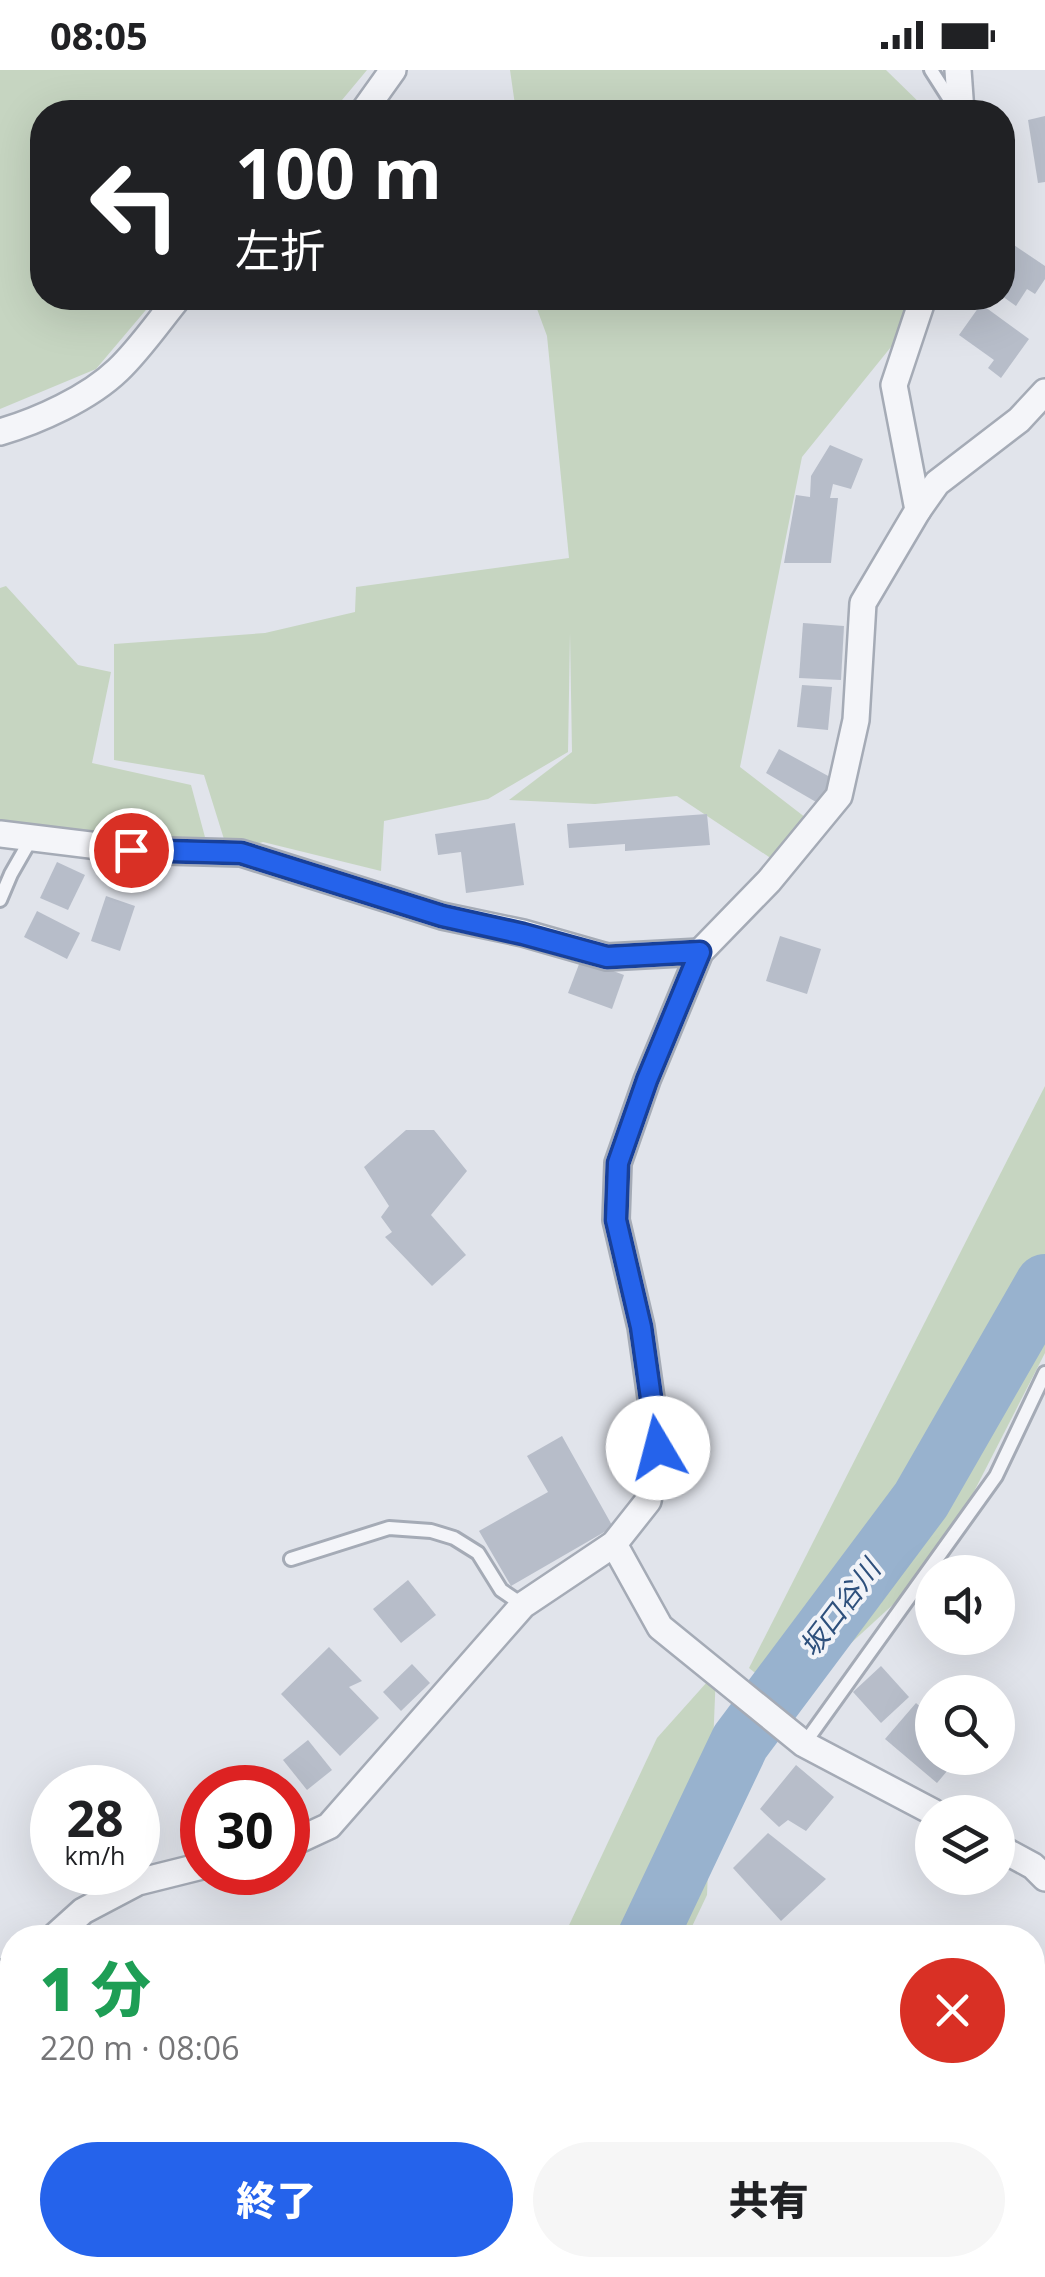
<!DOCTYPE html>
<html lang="ja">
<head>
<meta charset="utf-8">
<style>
  body { margin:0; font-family:"Open Sans","Noto Sans JP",sans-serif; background:#f6f6f6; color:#202124; height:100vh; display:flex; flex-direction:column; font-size:38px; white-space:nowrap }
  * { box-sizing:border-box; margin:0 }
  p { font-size:32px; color:#757577 }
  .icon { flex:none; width:55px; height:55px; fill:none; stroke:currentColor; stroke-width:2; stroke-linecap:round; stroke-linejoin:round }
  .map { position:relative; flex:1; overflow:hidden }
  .sheet { position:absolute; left:0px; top:1855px; width:1045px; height:352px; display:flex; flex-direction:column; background:#fff; border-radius:40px 40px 0 0; box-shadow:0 10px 40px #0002 }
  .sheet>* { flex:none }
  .guide { position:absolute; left:30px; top:30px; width:985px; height:210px; border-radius:40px; box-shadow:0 10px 40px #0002; background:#202124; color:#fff; overflow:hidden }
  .controls { position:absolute; left:915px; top:1485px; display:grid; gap:20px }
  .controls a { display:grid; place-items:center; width:100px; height:100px; border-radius:50%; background:#fff; box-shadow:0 10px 40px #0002; font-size:50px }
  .speed { position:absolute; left:30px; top:1695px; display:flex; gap:20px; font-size:50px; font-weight:700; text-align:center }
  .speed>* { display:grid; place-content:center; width:130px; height:130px; border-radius:50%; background:#fff; box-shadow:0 10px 40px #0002; line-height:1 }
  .speed small { font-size:25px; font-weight:400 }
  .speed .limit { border:15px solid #d22; background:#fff; color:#111 }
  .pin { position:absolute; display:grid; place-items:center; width:85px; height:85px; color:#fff; margin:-42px; border:5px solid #fff; border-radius:50%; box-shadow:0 2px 10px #0007 }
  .me { position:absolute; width:110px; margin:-55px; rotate:352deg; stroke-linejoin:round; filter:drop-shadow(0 0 8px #0008) }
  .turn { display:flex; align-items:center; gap:35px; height:210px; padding:0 40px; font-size:45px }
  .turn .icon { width:130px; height:130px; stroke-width:2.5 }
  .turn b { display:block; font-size:70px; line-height:85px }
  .round { display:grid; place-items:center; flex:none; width:105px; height:105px; border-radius:52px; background:#f6f6f6 }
  .headline { display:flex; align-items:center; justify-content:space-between; height:170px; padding:0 40px }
  h1 { font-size:60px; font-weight:800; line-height:75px; color:#1e9e55 }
  .cta { display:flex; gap:20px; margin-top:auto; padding:20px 40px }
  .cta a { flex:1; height:115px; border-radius:60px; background:#2563eb; color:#fff; font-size:40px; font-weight:800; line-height:115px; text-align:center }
  .cta a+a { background:#f6f6f6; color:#202124 }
  .status { display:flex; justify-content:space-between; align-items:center; height:70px; padding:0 50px; background:#fff; direction:ltr }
  .status svg { height:28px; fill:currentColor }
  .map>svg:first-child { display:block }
  .green { fill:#c6d5c1 }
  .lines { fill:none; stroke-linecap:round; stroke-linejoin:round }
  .river { stroke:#98b2ce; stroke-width:60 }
  .building { fill:#b7bdc9 }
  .service-casing { stroke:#a5abb6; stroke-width:18 }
  .minor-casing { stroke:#a5abb6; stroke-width:30 }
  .service { stroke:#f4f5f9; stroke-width:12 }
  .minor { stroke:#f4f5f9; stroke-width:25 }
  .route-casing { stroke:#184099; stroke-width:25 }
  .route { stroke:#2563eb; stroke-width:18 }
  .labels { text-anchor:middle; stroke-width:8; stroke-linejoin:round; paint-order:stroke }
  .water-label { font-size:28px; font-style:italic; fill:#2e507c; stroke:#f1f3f8 }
</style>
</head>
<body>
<div class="status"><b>08:05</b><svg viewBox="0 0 49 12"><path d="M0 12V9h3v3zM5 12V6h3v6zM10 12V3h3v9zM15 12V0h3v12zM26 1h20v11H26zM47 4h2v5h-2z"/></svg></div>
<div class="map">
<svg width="1045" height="2207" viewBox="0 0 1045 2207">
  <rect width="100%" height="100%" fill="#e1e4eb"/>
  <g class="green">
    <polygon points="0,0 367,0 332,42 42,42 42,228 156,228 96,299 0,339"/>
    <polygon points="510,0 886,0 929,42 516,42"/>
    <polygon points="533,228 911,228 895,272 802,387 740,697 810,751 772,789 677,726 595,734 509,730 572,682 570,563 568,682 488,729 384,751 381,801 263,772 228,782 204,705 114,690 114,574 265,563 355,542 356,517 569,488 547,266"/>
    <polygon points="6,516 78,595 111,602 92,693 191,715 209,782 0,768 0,518"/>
    <polygon points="1045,1016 1045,1283 962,1445 910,1519 789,1630 749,1598"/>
    <polygon points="716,1602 707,1825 687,1867 563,1868 657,1668"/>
    <polygon points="398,2195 534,2195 528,2207 391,2207"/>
  </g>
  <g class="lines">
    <g class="river">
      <polyline points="647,1868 740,1672 921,1430 1045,1214"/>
      <polyline points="465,2207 472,2195"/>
    </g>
  </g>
  <g class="building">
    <polygon points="1045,46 1045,112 1038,113 1028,50"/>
    <polygon points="1002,167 1045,196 1045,209 1035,224 1027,219 1016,236 1002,226"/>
    <polygon points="981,234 1029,269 1001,308 988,298 994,290 959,265"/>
    <polygon points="830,375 863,389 851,419 833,414 830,428 838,428 831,493 784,493 796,425 810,427 811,406"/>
    <polygon points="803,553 844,556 841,610 799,608"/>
    <polygon points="802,615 832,617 828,660 797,657"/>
    <polygon points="779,679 830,707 823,736 766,703"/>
    <polygon points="707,744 710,775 625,781 625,774 569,778 567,754"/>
    <polygon points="515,753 524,815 466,823 461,782 438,785 435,764"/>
    <polygon points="57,792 85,805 68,840 40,828"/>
    <polygon points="106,826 135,836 120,881 91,871"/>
    <polygon points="37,841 80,863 67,889 24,867"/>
    <polygon points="780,866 821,879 807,924 766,911"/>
    <polygon points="581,889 624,905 612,939 568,923"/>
    <polygon points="406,1060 434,1060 467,1101 431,1145 466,1185 432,1216 385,1167 392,1162 381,1147 389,1136 364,1097"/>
    <polygon points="562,1366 613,1457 511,1516 479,1461 548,1422 527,1386"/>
    <polygon points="408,1510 436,1545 401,1573 373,1539"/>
    <polygon points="329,1577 362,1611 349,1617 379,1648 340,1686 281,1624"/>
    <polygon points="412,1594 430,1613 401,1641 383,1622"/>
    <polygon points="881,1596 909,1627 881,1653 853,1622"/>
    <polygon points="916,1633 932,1647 932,1688 958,1688 937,1713 885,1669"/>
    <polygon points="308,1670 332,1700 307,1720 283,1690"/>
    <polygon points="796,1695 834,1727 806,1761 788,1750 779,1757 760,1739"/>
    <polygon points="768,1763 826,1809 781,1851 733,1798"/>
    <polygon points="1045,2007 1045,2069 1032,2054 1032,2017"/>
    <polygon points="1045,2128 1045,2159 1032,2145 1032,2138"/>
  </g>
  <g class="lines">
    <g class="service-casing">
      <g id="service">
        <polyline points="931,0 954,36"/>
        <polyline points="0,830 11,804 31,769"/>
        <polyline points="291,1489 389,1458 431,1461 454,1468 478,1483 501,1520 523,1535"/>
        <polyline points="804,1674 996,1406 1045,1303"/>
      </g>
    </g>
    <g class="minor-casing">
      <g id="minor">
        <polyline points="958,0 961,42"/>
        <polyline points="363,42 393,0"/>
        <path d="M0 362C38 351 89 328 118 300 140 279 159 251 178 228"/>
        <polyline points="918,440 937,413 1019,350 1045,322"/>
        <polyline points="0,764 131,780 241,783 442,846 523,863 607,887 700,882"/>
        <polyline points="614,1474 660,1557 804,1674 933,1742"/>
        <polyline points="288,1775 329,1756 523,1535 614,1474 648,1431 658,1378 641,1257 616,1150 618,1093 647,1010 700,882 769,811 839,726 856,650 863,533 918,440 894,315 923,228"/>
        <polyline points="998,1777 1033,1796 1045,1808"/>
        <polyline points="53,1868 83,1841 138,1812 202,1796"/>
        <polyline points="0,1905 12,1899"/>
      </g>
    </g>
    <use href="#service" class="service"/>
    <use href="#minor" class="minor"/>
  </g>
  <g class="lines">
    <g class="route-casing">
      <polyline id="route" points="131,780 241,783 442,846 523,864 607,887 700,882 647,1010 618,1093 616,1150 641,1257 658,1378"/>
    </g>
    <use href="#route" class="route"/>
  </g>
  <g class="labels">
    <g class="water-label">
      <text transform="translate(840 1538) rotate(-53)" y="10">坂口谷川</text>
    </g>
  </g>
</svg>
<div class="controls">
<a><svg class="icon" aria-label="sound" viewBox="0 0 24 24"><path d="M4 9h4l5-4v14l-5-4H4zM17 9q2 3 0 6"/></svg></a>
<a><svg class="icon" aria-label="search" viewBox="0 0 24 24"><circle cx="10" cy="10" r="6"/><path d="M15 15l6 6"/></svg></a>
<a><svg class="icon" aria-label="layers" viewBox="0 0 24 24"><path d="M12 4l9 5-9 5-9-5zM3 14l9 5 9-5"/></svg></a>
</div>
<div class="speed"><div>28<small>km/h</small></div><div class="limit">30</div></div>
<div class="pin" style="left:131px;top:780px;background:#d93025"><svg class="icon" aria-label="arrive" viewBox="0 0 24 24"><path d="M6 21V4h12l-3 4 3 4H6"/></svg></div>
<svg class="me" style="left:658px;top:1378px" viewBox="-20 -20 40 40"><circle r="19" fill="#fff"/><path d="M0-13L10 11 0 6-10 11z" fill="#2563eb"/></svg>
<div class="guide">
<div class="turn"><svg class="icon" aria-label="left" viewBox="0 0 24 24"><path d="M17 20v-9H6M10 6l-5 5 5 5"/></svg><div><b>100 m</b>左折</div></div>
</div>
<section class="sheet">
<div class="headline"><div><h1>1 分</h1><p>220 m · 08:06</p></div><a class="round" style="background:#d93025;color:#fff"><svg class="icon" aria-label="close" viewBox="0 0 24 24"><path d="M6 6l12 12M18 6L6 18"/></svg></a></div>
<div class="cta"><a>終了</a><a>共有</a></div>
</section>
</div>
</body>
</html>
